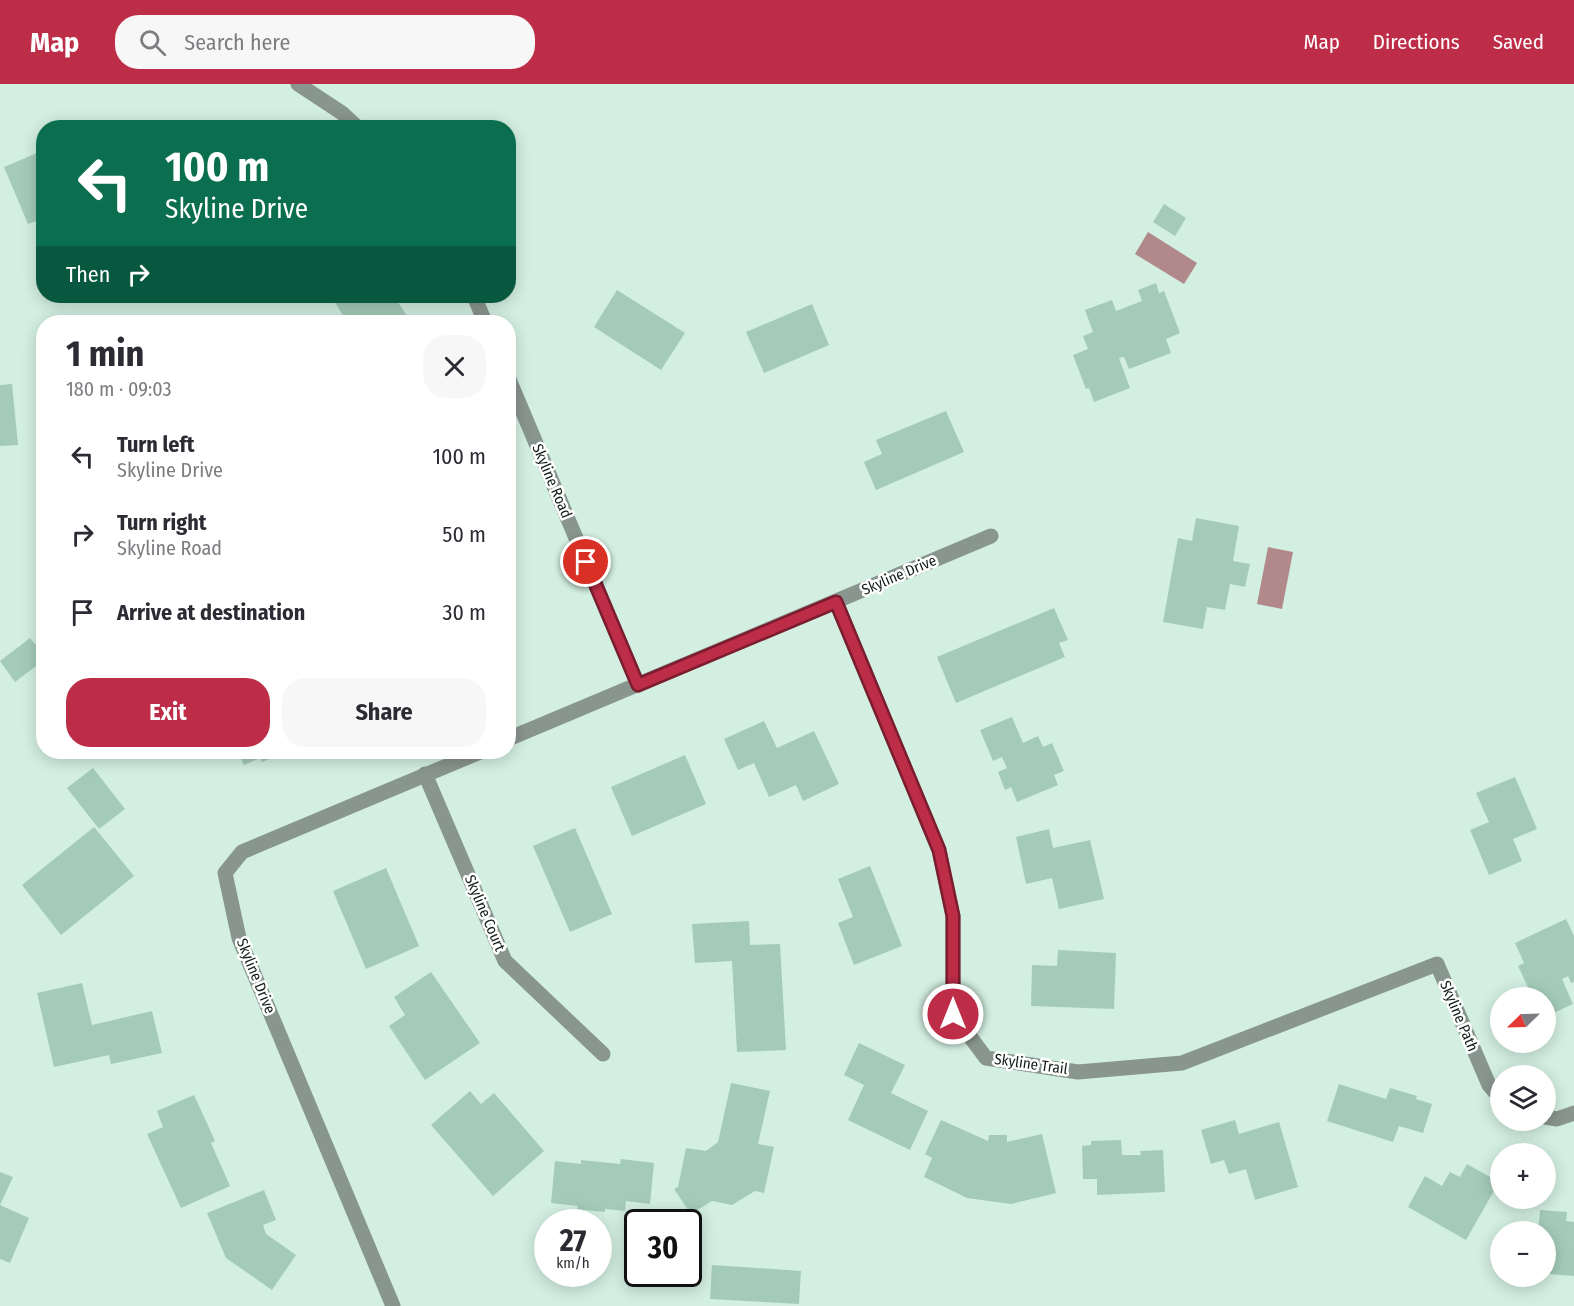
<!DOCTYPE html>
<html lang="en">
<head>
<meta charset="utf-8">
<style>
  body { margin:0; font-family:"Fira Sans Condensed",sans-serif; background:#f7f7f7; color:#2b2b33; height:100vh; display:flex; flex-direction:column; font-size:22px; white-space:nowrap }
  * { box-sizing:border-box; margin:0 }
  p { font-size:20px; color:#7c7c81 }
  .icon { flex:none; width:33px; height:33px; fill:none; stroke:currentColor; stroke-width:2; stroke-linecap:round; stroke-linejoin:round }
  .map { position:relative; flex:1; overflow:hidden }
  .panel { position:absolute; left:36px; top:231px; width:480px; height:444px; display:flex; flex-direction:column; background:#fff; border-radius:24px; box-shadow:0 3px 15px #0003 }
  .panel>* { flex:none }
  .guide { position:absolute; left:36px; top:36px; width:480px; height:183px; border-radius:24px; box-shadow:0 3px 15px #0003; background:#0b6e4f; color:#fff; overflow:hidden }
  .needle { width:39px; rotate:247deg }
  .fabs { position:absolute; left:1490px; top:903px; display:grid; gap:12px }
  .fabs a { display:grid; place-items:center; width:66px; height:66px; border-radius:50%; background:#fff; box-shadow:0 3px 15px #0003; font-size:30px }
  .speed { position:absolute; left:534px; top:1125px; display:flex; gap:12px; font-size:30px; font-weight:700; text-align:center }
  .speed>* { display:grid; place-content:center; width:78px; height:78px; border-radius:50%; background:#fff; box-shadow:0 3px 15px #0003; line-height:1 }
  .speed small { font-size:15px; font-weight:400 }
  .speed .limit { border:3px solid #111; border-radius:9px; background:#fff; color:#111 }
  .pin { position:absolute; display:grid; place-items:center; width:51px; height:51px; color:#fff; margin:-26px; border:3px solid #fff; border-radius:50%; box-shadow:0 2px 6px #0007 }
  .me { position:absolute; width:66px; margin:-33px; rotate:0deg; stroke-linejoin:round; filter:drop-shadow(0 0 4px #0008) }
  .turn { display:flex; align-items:center; gap:21px; height:126px; padding:0 30px; font-size:27px }
  .turn .icon { width:78px; height:78px; stroke-width:2.5 }
  .turn b { display:block; font-size:42px; line-height:51px }
  .then { display:flex; align-items:center; height:57px; padding:0 30px; background:#0003; gap:12px; font-size:22px }
  .round { display:grid; place-items:center; flex:none; width:63px; height:63px; border-radius:24px; background:#f7f7f7 }
  .overview { display:flex; align-items:center; justify-content:space-between; height:102px; padding:0 30px }
  h1 { font-size:36px; font-weight:700; line-height:45px }
  .action { display:flex; gap:12px; margin-top:auto; padding:12px 30px }
  .action a { flex:1; height:69px; border-radius:24px; background:#be2d48; color:#fff; font-size:24px; font-weight:700; line-height:69px; text-align:center }
  .action a+a { background:#f7f7f7; color:#2b2b33 }
  ul { padding:0; list-style:none }
  li { display:flex; align-items:center; gap:18px; height:78px; padding:0 30px }
  li div { flex:1 }
  li b { display:block; font-size:22px }
  li em { font-style:normal }
  header { display:flex; align-items:center; gap:36px; box-sizing:border-box; height:84px; padding:0 30px; background:#be2d48; color:#fff }
  header strong { font-size:28px }
  nav { display:flex; gap:33px; margin-inline-start:auto; font-size:21px }
  .search { width:420px; height:54px; background:#f7f7f7; display:flex; align-items:center; gap:15px; box-sizing:border-box; padding:0 21px; border-radius:24px; color:#7c7c81; font-size:22px }
  .map>svg:first-child { display:block }
  .water { fill:#b1898a }
  .building { fill:#a4cbb9 }
  .lines { fill:none; stroke-linecap:round; stroke-linejoin:round }
  .street { stroke:#89958f; stroke-width:15 }
  .route-casing { stroke:#7c1d2f; stroke-width:15 }
  .route { stroke:#be2d48; stroke-width:10 }
  .labels { text-anchor:middle; stroke-width:5; stroke-linejoin:round; paint-order:stroke }
  .street-label { font-size:15px; fill:#121d18; stroke:#fff }
</style>
</head>
<body>
<header>
<strong>Map</strong>
<div class="search"><svg class="icon" aria-label="search" viewBox="0 0 24 24"><circle cx="10" cy="10" r="6"/><path d="M15 15l6 6"/></svg>Search here</div>
<nav><a>Map</a><a>Directions</a><a>Saved</a></nav>
</header>
<div class="map">
<svg width="1574" height="1222" viewBox="0 0 1574 1222">
  <rect width="100%" height="100%" fill="#d3efe2"/>
  <g class="water">
    <polygon points="1148,148 1197,179 1184,200 1135,170"/>
    <polygon points="1268,463 1293,468 1282,525 1257,520"/>
  </g>
  <g class="building">
    <polygon points="115,36 119,44 97,44 97,43"/>
    <polygon points="44,66 44,134 28,140 4,83"/>
    <polygon points="1164,120 1186,134 1175,152 1153,138"/>
    <polygon points="1156,199 1159,209 1164,207 1180,249 1166,255 1171,269 1129,285 1124,273 1119,274 1130,304 1094,318 1089,304 1086,305 1073,271 1088,265 1083,252 1093,248 1085,226 1112,216 1116,227 1142,217 1138,206"/>
    <polygon points="617,206 685,249 661,286 594,243"/>
    <polygon points="331,212 394,212 411,238 347,238"/>
    <polygon points="812,220 829,261 764,289 746,248"/>
    <polygon points="12,300 18,361 0,362 0,301"/>
    <polygon points="946,327 964,368 876,406 864,378 882,370 876,356"/>
    <polygon points="1196,434 1239,442 1233,477 1250,480 1245,503 1230,500 1225,526 1207,523 1203,545 1163,538 1178,454 1192,457"/>
    <polygon points="1054,524 1068,556 1059,559 1065,573 956,619 937,573"/>
    <polygon points="30,554 44,571 44,576 15,598 0,577"/>
    <polygon points="1012,633 1023,659 1038,652 1043,663 1052,659 1064,687 1054,691 1058,701 1017,718 1011,703 1005,706 998,688 1007,684 1002,673 993,677 980,646"/>
    <polygon points="764,637 777,664 814,647 839,700 803,717 796,701 769,713 754,679 738,686 724,655"/>
    <polygon points="238,668 288,668 262,678 260,674 244,681"/>
    <polygon points="685,671 706,720 632,752 611,703"/>
    <polygon points="93,684 125,725 99,745 67,704"/>
    <polygon points="1515,693 1537,745 1513,755 1522,777 1489,791 1470,746 1489,738 1476,709"/>
    <polygon points="94,743 134,792 61,851 22,801"/>
    <polygon points="575,744 612,830 570,848 533,762"/>
    <polygon points="1049,745 1053,764 1090,756 1104,815 1059,825 1052,794 1026,800 1016,753"/>
    <polygon points="870,782 902,862 854,881 838,839 853,833 838,795"/>
    <polygon points="386,784 419,862 366,885 333,807"/>
    <polygon points="1566,835 1574,852 1574,898 1571,899 1568,892 1562,895 1573,920 1545,933 1545,914 1533,914 1518,882 1524,879 1515,859"/>
    <polygon points="749,837 750,861 780,860 786,966 737,968 732,877 695,879 692,840"/>
    <polygon points="1058,866 1116,869 1114,925 1031,922 1032,881 1057,882"/>
    <polygon points="431,888 480,959 425,996 389,942 405,931 394,913"/>
    <polygon points="82,899 92,941 152,927 162,969 111,980 109,971 54,983 37,909"/>
    <polygon points="859,959 905,981 891,1009 928,1027 910,1066 848,1036 864,1001 844,991"/>
    <polygon points="731,999 770,1007 758,1060 774,1063 764,1109 755,1107 732,1121 712,1117 691,1130 674,1105 678,1103 686,1064 706,1067 718,1058"/>
    <polygon points="1339,1000 1386,1015 1390,1004 1417,1012 1416,1015 1432,1020 1423,1049 1399,1042 1393,1058 1327,1037"/>
    <polygon points="470,1007 481,1020 494,1009 544,1067 493,1112 431,1041"/>
    <polygon points="194,1011 215,1057 211,1059 230,1102 181,1124 147,1050 163,1043 157,1027"/>
    <polygon points="941,1036 988,1057 989,1051 1007,1051 1007,1058 1042,1050 1056,1109 1011,1120 967,1114 924,1093 932,1074 925,1070"/>
    <polygon points="1235,1036 1239,1050 1279,1038 1298,1103 1255,1116 1246,1085 1229,1090 1224,1076 1211,1080 1201,1046"/>
    <polygon points="1121,1056 1122,1071 1141,1071 1140,1067 1163,1066 1165,1108 1097,1111 1097,1095 1083,1095 1082,1062 1091,1061 1091,1057"/>
    <polygon points="621,1075 654,1079 650,1120 626,1117 625,1127 605,1125 605,1128 577,1125 578,1122 551,1119 555,1077 581,1080 581,1076 620,1080"/>
    <polygon points="1467,1080 1499,1098 1466,1156 1408,1123 1425,1092 1442,1102 1450,1088 1460,1093"/>
    <polygon points="0,1088 13,1093 0,1121 29,1134 10,1179 0,1175"/>
    <polygon points="264,1106 276,1136 263,1141 266,1150 296,1171 272,1206 226,1174 207,1129"/>
    <polygon points="1540,1126 1567,1128 1566,1137 1574,1138 1574,1192 1549,1190 1552,1169 1545,1169 1545,1148 1538,1148"/>
    <polygon points="712,1181 801,1187 799,1220 710,1215"/>
  </g>
  <g class="lines">
    <g class="street">
      <polyline points="298,0 342,29 358,44"/>
      <polyline points="474,212 485,238"/>
      <polyline points="508,293 638,601"/>
      <polyline points="836,518 939,766 953,832 953,930 986,974 1078,988 1182,979 1437,880 1489,1001 1500,1014"/>
      <polyline points="508,655 991,452"/>
      <polyline points="425,690 505,877 603,970"/>
      <polyline points="1545,1033 1557,1035 1574,1029"/>
      <polyline points="393,1222 239,854 225,789 242,768 480,668"/>
    </g>
  </g>
  <g class="lines">
    <g class="route-casing">
      <polyline id="route" points="586,478 638,601 836,518 939,766 953,832 953,930"/>
    </g>
    <use href="#route" class="route"/>
  </g>
  <g class="labels">
    <g class="street-label">
      <text transform="translate(552 397) rotate(67)" y="5">Skyline Road</text>
      <text transform="translate(899 491) rotate(-23)" y="5">Skyline Drive</text>
      <text transform="translate(485 829) rotate(67)" y="5">Skyline Court</text>
      <text transform="translate(256 892) rotate(68)" y="5">Skyline Drive</text>
      <text transform="translate(1459 932) rotate(67)" y="5">Skyline Path</text>
      <text transform="translate(1031 980) rotate(8)" y="5">Skyline Trail</text>
    </g>
  </g>
</svg>
<div class="fabs">
<a><svg class="needle" viewBox="-14 -14 28 28"><path d="M0-13l5 13h-10z" fill="#e53935"/><path d="M0 13l5-13h-10z" fill="#7c7c81"/></svg></a>
<a><svg class="icon" aria-label="layers" viewBox="0 0 24 24"><path d="M12 4l9 5-9 5-9-5zM3 14l9 5 9-5"/></svg></a>
<a>+</a>
<a>−</a>
</div>
<div class="speed"><div>27<small>km/h</small></div><div class="limit">30</div></div>
<div class="pin" style="left:586px;top:478px;background:#d93025"><svg class="icon" aria-label="arrive" viewBox="0 0 24 24"><path d="M6 21V4h12l-3 4 3 4H6"/></svg></div>
<svg class="me" style="left:953px;top:930px" viewBox="-20 -20 40 40"><circle r="17" fill="#be2d48" stroke="#fff" stroke-width="3"/><path d="M0-11L8 9 0 5-8 9z" fill="#fff"/></svg>
<div class="guide">
<div class="turn"><svg class="icon" aria-label="left" viewBox="0 0 24 24"><path d="M17 20v-9H6M10 6l-5 5 5 5"/></svg><div><b>100 m</b>Skyline Drive</div></div>
<div class="then">Then<svg class="icon" aria-label="right" viewBox="0 0 24 24"><path d="M7 20v-9h11M14 6l5 5-5 5"/></svg></div>
</div>
<section class="panel">
<div class="overview"><div><h1>1 min</h1><p>180 m · 09:03</p></div><a class="round"><svg class="icon" aria-label="close" viewBox="0 0 24 24"><path d="M6 6l12 12M18 6L6 18"/></svg></a></div>
<ul>
<li><svg class="icon" aria-label="left" viewBox="0 0 24 24"><path d="M17 20v-9H6M10 6l-5 5 5 5"/></svg><div><b>Turn left</b><p>Skyline Drive</p></div><em>100 m</em></li>
<li><svg class="icon" aria-label="right" viewBox="0 0 24 24"><path d="M7 20v-9h11M14 6l5 5-5 5"/></svg><div><b>Turn right</b><p>Skyline Road</p></div><em>50 m</em></li>
<li><svg class="icon" aria-label="arrive" viewBox="0 0 24 24"><path d="M6 21V4h12l-3 4 3 4H6"/></svg><div><b>Arrive at destination</b></div><em>30 m</em></li>
</ul>
<div class="action"><a>Exit</a><a>Share</a></div>
</section>
</div>
</body>
</html>
